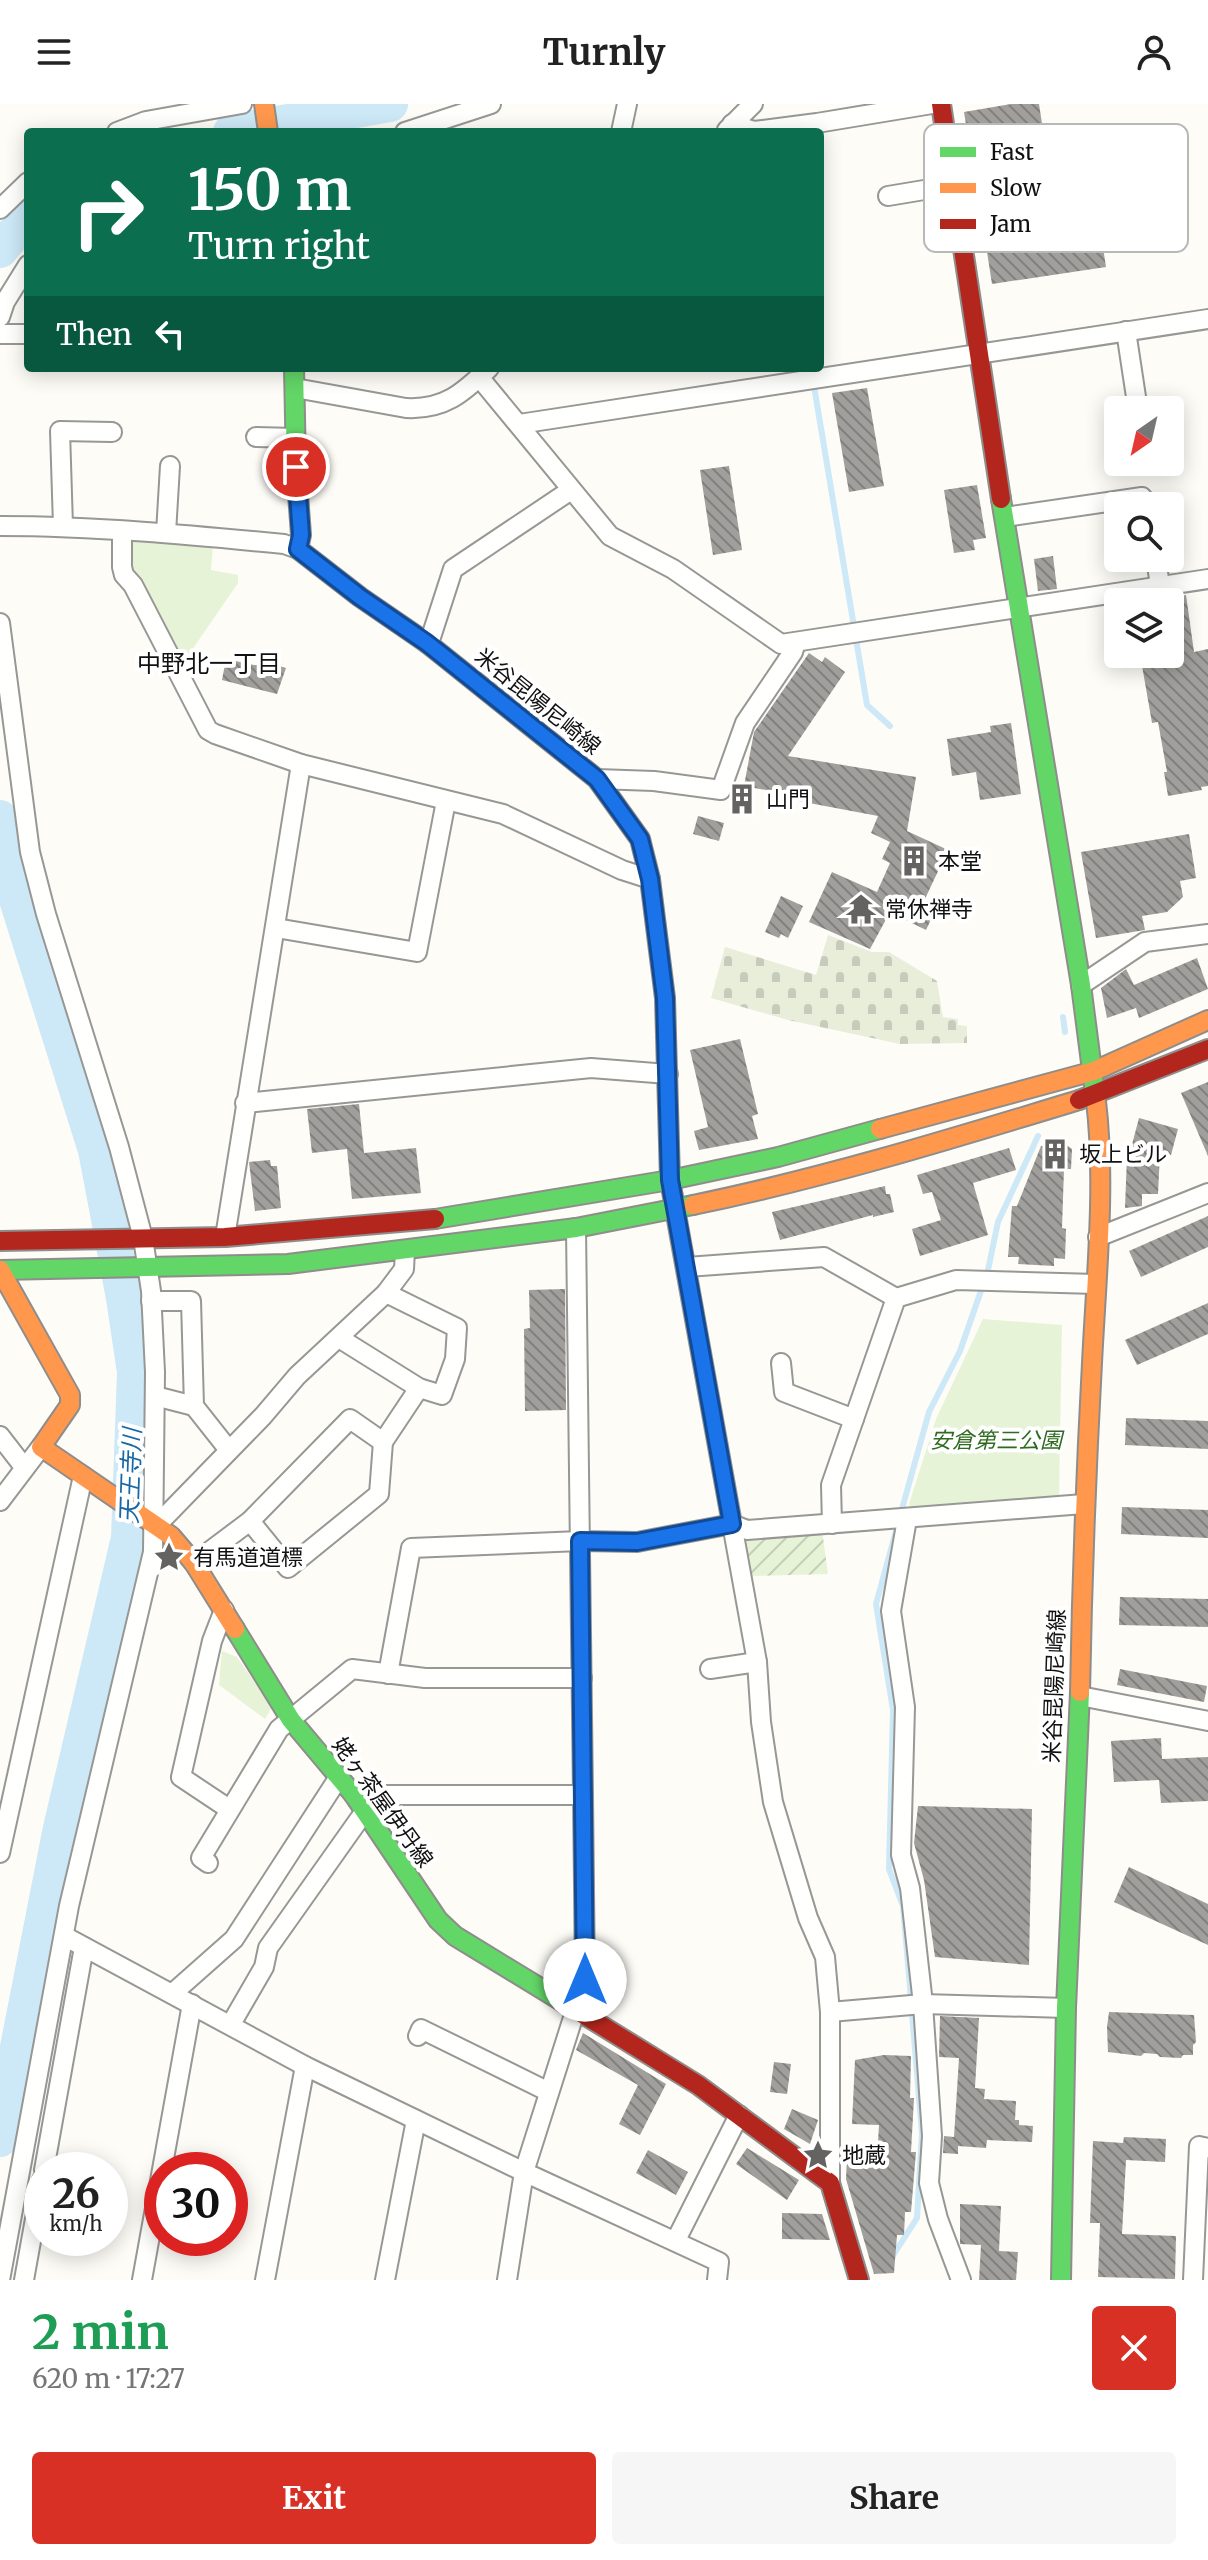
<!DOCTYPE html>
<html lang="en">
<head>
<meta charset="utf-8">
<style>
  body { margin:0; font-family:Merriweather,"Noto Sans JP",serif; background:#f6f6f6; color:#222; height:100vh; display:flex; flex-direction:column; font-size:30px; white-space:nowrap }
  * { box-sizing:border-box; margin:0 }
  p { font-size:26px; color:#767676 }
  .icon { flex:none; width:44px; height:44px; fill:none; stroke:currentColor; stroke-width:2; stroke-linecap:round; stroke-linejoin:round }
  .map { position:relative; height:2176px; overflow:hidden }
  .drawer { display:flex; flex-direction:column; background:#fff; flex:1 }
  .drawer>* { flex:none }
  .hud { position:absolute; left:24px; top:24px; width:800px; height:244px; border-radius:8px; box-shadow:0 4px 20px #0003; background:#0b6e4f; color:#fff; overflow:hidden }
  .needle { width:52px; rotate:214deg }
  .tools { position:absolute; left:1104px; top:292px; display:grid; gap:16px }
  .tools a { display:grid; place-items:center; width:80px; height:80px; border-radius:8px; background:#fff; box-shadow:0 4px 20px #0003; font-size:40px }
  .speed { position:absolute; left:24px; top:2048px; display:flex; gap:16px; font-size:40px; font-weight:700; text-align:center }
  .speed>* { display:grid; place-content:center; width:104px; height:104px; border-radius:50%; background:#fff; box-shadow:0 4px 20px #0003; line-height:1 }
  .speed small { font-size:20px; font-weight:400 }
  .speed .limit { border:12px solid #d22; background:#fff; color:#111 }
  .pin { position:absolute; display:grid; place-items:center; width:68px; height:68px; color:#fff; margin:-34px; border:4px solid #fff; border-radius:50%; box-shadow:0 2px 8px #0007 }
  .me { position:absolute; width:88px; margin:-44px; rotate:0deg; stroke-linejoin:round; filter:drop-shadow(0 0 6px #0008) }
  .turn { display:flex; align-items:center; gap:28px; height:168px; padding:0 32px; font-size:36px }
  .turn .icon { width:104px; height:104px; stroke-width:2.5 }
  .turn b { display:block; font-size:56px; line-height:68px }
  .then { display:flex; align-items:center; height:76px; padding:0 32px; background:#0003; gap:16px; font-size:30px }
  .round { display:grid; place-items:center; flex:none; width:84px; height:84px; border-radius:8px; background:#f6f6f6 }
  .overview { display:flex; align-items:center; justify-content:space-between; height:136px; padding:0 32px }
  h1 { font-size:48px; font-weight:700; line-height:60px; color:#1e9e55 }
  .primary-button { display:flex; gap:16px; margin-top:auto; padding:16px 32px }
  .primary-button a { flex:1; height:92px; border-radius:8px; background:#d93025; color:#fff; font-size:32px; font-weight:700; line-height:92px; text-align:center }
  .primary-button a+a { background:#f6f6f6; color:#222 }
  header { display:flex; justify-content:space-between; align-items:center; height:104px; padding:0 32px; background:#fff; font-size:36px; font-weight:700 }
  .map>svg:first-child { display:block }
  .cemetery { fill:url(#cemetery-stones) }
  .park { fill:#e7f3d7 }
  .garden { fill:url(#garden-furrows) }
  .lines { fill:none; stroke-linecap:round; stroke-linejoin:round }
  .stream { stroke:#cde8f7; stroke-width:6 }
  .river { stroke:#cde8f7; stroke-width:36 }
  .building { fill:url(#building-back-hatch) }
  .street-casing { stroke:#979795; stroke-width:22 }
  .fast-casing { stroke:#8e8d8b; stroke-width:22 }
  .slow-casing { stroke:#8e8d8b; stroke-width:22 }
  .jam-casing { stroke:#8e8d8b; stroke-width:22 }
  .street { stroke:#fffffe; stroke-width:18 }
  .fast { stroke:#63d668; stroke-width:18 }
  .slow { stroke:#ff974d; stroke-width:18 }
  .jam { stroke:#b3261e; stroke-width:18 }
  .route-casing { stroke:#114b97; stroke-width:20 }
  .route { stroke:#1a73e8; stroke-width:14 }
  .labels { text-anchor:middle; stroke-width:8; stroke-linejoin:round; paint-order:stroke }
  .street-label { font-size:22px; fill:#111; stroke:#fff }
  .poi-label { font-size:22px; fill:#111; stroke:#fff; text-anchor:start }
  .park-label { font-size:22px; font-style:italic; fill:#2f6b1f; stroke:#fff }
  .neighbourhood-label { font-size:24px; fill:#111; stroke:#fff }
  .water-label { font-size:24px; font-style:italic; fill:#1768a6; stroke:#fff }
  .key { fill:#fff; stroke:#b8b8b8; stroke-width:2 }
  .key-label { font-size:22px; fill:#111 }
</style>
</head>
<body>
<header><svg class="icon" aria-label="menu" viewBox="0 0 24 24"><path d="M4 6h16M4 12h16M4 18h16"/></svg>Turnly<svg class="icon" aria-label="person" viewBox="0 0 24 24"><circle cx="12" cy="8" r="4"/><path d="M4 21q1-7 8-7t8 7"/></svg></header>
<div class="map">
<svg width="1208" height="2176" viewBox="0 0 1208 2176">
  <defs>
    <pattern id="cemetery-stones" width="16" height="16" patternUnits="userSpaceOnUse" patternTransform="scale(2)"><rect width="16" height="16" fill="#e9eedb"/><path d="M2 7V4a2 2 0 0 1 4 0v3zM10 15v-3a2 2 0 0 1 4 0v3z" fill="#c7cbbb"/></pattern>
    <pattern id="garden-furrows" width="10" height="10" patternUnits="userSpaceOnUse" patternTransform="scale(2)"><rect width="10" height="10" fill="#e7f3d7"/><path d="M-1 1l2-2M0 10L10 0M9 11l2-2" fill="none" stroke="#c5cfb8"/></pattern>
    <pattern id="building-back-hatch" width="6" height="6" patternUnits="userSpaceOnUse" patternTransform="scale(2)"><rect width="6" height="6" fill="#a19f9c"/><path d="M-1 5l2 2M0 0l6 6M5-1l2 2" fill="none" stroke="#82807e"/></pattern>
  </defs>
  <rect width="100%" height="100%" fill="#fdfcf7"/>
  <polygon class="cemetery" points="828,831 872,848 889,848 937,877 943,913 958,915 958,921 967,922 967,939 900,940 788,916 711,894 725,843 816,871"/>
  <g class="park">
    <polygon points="125,431 213,441 211,466 238,471 238,479 183,559 128,462"/>
    <polygon points="983,1215 1062,1221 1059,1394 912,1407 909,1400 936,1315"/>
    <polygon points="222,1547 237,1553 272,1603 265,1615 219,1581"/>
  </g>
  <polygon class="garden" points="822,1426 828,1470 750,1472 743,1438 749,1432"/>
  <g class="lines">
    <g class="stream">
      <polyline points="812,264 812,266"/>
      <polyline points="814,282 867,601 890,622"/>
      <polyline points="1063,913 1065,928"/>
      <polyline points="988,1166 998,1118 1038,1032"/>
      <polyline points="900,1412 929,1308 960,1247 982,1184"/>
      <polyline points="896,1427 876,1500 893,1606 889,1765 903,1802 911,1895"/>
      <polyline points="892,2153 917,2114 922,2029 912,1909"/>
    </g>
    <g class="river">
      <polyline points="231,28 390,0"/>
      <polyline points="0,146 28,113"/>
      <polyline points="0,714 8,767 96,1046 124,1194 135,1268 129,1434 61,1724 0,2035"/>
    </g>
  </g>
  <g class="building">
    <polygon points="1011,0 1039,0 1043,26 1011,31 1013,42 1002,43 1003,53 972,58 964,8"/>
    <polygon points="1129,36 1138,84 1095,91 1106,163 992,180 985,135 1082,122 1069,47"/>
    <polygon points="867,284 884,382 849,388 832,289"/>
    <polygon points="729,362 742,446 713,451 700,366"/>
    <polygon points="977,381 986,434 973,436 975,446 954,449 944,386"/>
    <polygon points="1053,452 1057,485 1038,487 1034,455"/>
    <polygon points="1186,491 1194,548 1208,545 1208,682 1201,683 1202,686 1168,692 1164,668 1167,668 1158,618 1152,619 1140,550 1170,550 1170,493"/>
    <polygon points="809,549 822,558 825,553 845,568 788,652 916,673 907,727 948,746 924,797 937,803 926,826 890,808 870,845 809,818 832,768 877,788 890,759 882,755 890,738 871,729 878,712 793,696 793,691 744,682 754,628"/>
    <polygon points="226,555 254,561 262,561 264,557 286,564 277,590 222,576"/>
    <polygon points="1011,619 1021,690 980,696 976,668 952,672 947,635 991,628 990,622"/>
    <polygon points="698,712 724,719 719,737 693,730"/>
    <polygon points="1189,730 1196,774 1180,777 1183,793 1167,808 1142,812 1145,826 1096,834 1081,748"/>
    <polygon points="781,792 803,802 788,834 781,830 779,834 765,828"/>
    <polygon points="1197,854 1208,885 1139,914 1136,904 1107,914 1101,884 1126,865 1134,881"/>
    <polygon points="740,935 758,1010 752,1012 758,1035 699,1046 694,1027 708,1023 690,946"/>
    <polygon points="1208,978 1208,1052 1181,989"/>
    <polygon points="359,1000 364,1049 416,1044 421,1089 352,1095 347,1045 312,1049 307,1005"/>
    <polygon points="1139,1014 1178,1025 1171,1051 1160,1048 1158,1090 1142,1090 1142,1102 1125,1104 1127,1052 1129,1052"/>
    <polygon points="1049,1040 1065,1040 1072,1045 1071,1065 1064,1065 1062,1124 1066,1125 1065,1155 1054,1154 1054,1162 1018,1160 1019,1153 1008,1153 1012,1102 1017,1102 1041,1042 1049,1042"/>
    <polygon points="1009,1044 1016,1066 973,1079 988,1131 920,1152 912,1125 941,1116 932,1088 923,1090 917,1071"/>
    <polygon points="270,1056 271,1062 277,1062 281,1104 255,1107 249,1058"/>
    <polygon points="885,1082 886,1090 890,1090 894,1108 873,1113 873,1111 780,1136 772,1108"/>
    <polygon points="1208,1112 1208,1143 1141,1173 1129,1147"/>
    <polygon points="565,1185 566,1306 525,1307 524,1225 530,1224 529,1186"/>
    <polygon points="1208,1199 1208,1230 1137,1261 1125,1236"/>
    <polygon points="1126,1314 1208,1317 1208,1345 1125,1341"/>
    <polygon points="1122,1403 1208,1406 1208,1434 1121,1430"/>
    <polygon points="1120,1493 1208,1495 1208,1523 1119,1521"/>
    <polygon points="1120,1565 1207,1582 1204,1598 1117,1581"/>
    <polygon points="1161,1634 1162,1655 1208,1653 1208,1697 1161,1699 1159,1676 1114,1678 1111,1637"/>
    <polygon points="918,1702 1032,1705 1029,1861 935,1853 924,1776 914,1739"/>
    <polygon points="1129,1763 1208,1800 1208,1841 1114,1798"/>
    <polygon points="1109,1908 1194,1911 1196,1938 1193,1941 1193,1951 1183,1951 1181,1954 1160,1953 1157,1950 1144,1949 1141,1952 1108,1948 1107,1923"/>
    <polygon points="940,1912 979,1914 975,1984 985,1985 984,1995 1016,1997 1015,2016 1019,2016 1019,2021 1033,2022 1032,2038 987,2036 986,2044 958,2042 958,2050 943,2049 944,2032 954,2033 959,1954 939,1953"/>
    <polygon points="583,1929 666,1980 640,2031 619,2020 638,1981 576,1946"/>
    <polygon points="884,1951 911,1952 910,1994 914,1994 911,2048 916,2048 911,2108 905,2108 904,2131 897,2131 894,2169 874,2170 846,2075 847,2053 877,2055 879,2021 852,2020 855,1956"/>
    <polygon points="774,1958 791,1960 787,1990 770,1988"/>
    <polygon points="792,2005 818,2016 810,2040 784,2025"/>
    <polygon points="1124,2033 1166,2035 1165,2058 1126,2056 1122,2130 1176,2132 1175,2175 1098,2173 1100,2119 1090,2119 1093,2037 1123,2039"/>
    <polygon points="747,2044 799,2076 787,2096 736,2060"/>
    <polygon points="648,2046 688,2068 676,2091 636,2069"/>
    <polygon points="960,2100 1001,2102 999,2147 1018,2148 1016,2176 979,2176 981,2141 960,2140"/>
    <polygon points="782,2109 822,2110 830,2136 782,2135"/>
  </g>
  <g class="lines">
    <g class="street-casing">
      <g id="street">
        <polyline points="732,20 754,27 817,19 932,0"/>
        <polyline points="727,26 753,0"/>
        <polyline points="117,28 146,17 242,0"/>
        <polyline points="405,28 491,0"/>
        <polyline points="621,28 627,0"/>
        <polyline points="888,92 954,81"/>
        <polyline points="0,105 28,78"/>
        <polyline points="0,213 5,198 28,161"/>
        <polyline points="1126,227 1138,306"/>
        <polyline points="0,230 28,230"/>
        <polyline points="479,273 610,432 673,465 781,540 1208,475"/>
        <path d="M295 284 406 304C444 306 463 289 489 264"/>
        <polyline points="519,320 1208,215"/>
        <polyline points="256,333 295,334"/>
        <polyline points="1005,413 1142,393 1149,402"/>
        <path d="M0 422C95 422 190 431 284 440L298 445"/>
        <polyline points="63,422 60,327 112,328"/>
        <polyline points="122,427 122,463 124,471 133,481 208,626 215,630 301,660 503,710 622,766 650,775"/>
        <polyline points="166,429 170,362"/>
        <polyline points="1156,454 1160,482"/>
        <polyline points="0,519 30,748 46,810 119,1043 143,1134 151,1187 155,1268 153,1448 69,1802 0,2176"/>
        <polyline points="427,539 431,533 453,465 571,386"/>
        <polyline points="597,675 654,677 721,686 745,619 793,548 796,538"/>
        <polyline points="276,824 417,848 446,697"/>
        <polyline points="1081,881 1145,838 1208,830"/>
        <polyline points="245,999 591,964 668,970"/>
        <polyline points="675,1105 757,1558 761,1618 773,1698 808,1814 825,1853 830,1908 923,1900 1066,1904"/>
        <polyline points="225,1133 301,660"/>
        <polyline points="1098,1133 1208,1089"/>
        <polyline points="687,1163 824,1153 896,1194"/>
        <polyline points="151,1197 191,1197 194,1302 228,1345"/>
        <polyline points="339,1234 419,1284 442,1291 455,1255 457,1224 386,1189"/>
        <polyline points="781,1259 784,1288 854,1315"/>
        <polyline points="155,1292 194,1302"/>
        <polyline points="0,1332 24,1363"/>
        <polyline points="0,1397 41,1343"/>
        <polyline points="907,1415 891,1507 905,1603 901,1751 910,1784 923,1900 932,2032 929,2079 938,2115 961,2176"/>
        <polyline points="250,1417 288,1464 379,1390 383,1338 419,1284"/>
        <polyline points="832,1420 831,1381 896,1194 956,1176 1096,1180"/>
        <polyline points="156,1422 263,1312 297,1272 386,1189 404,1165 405,1146"/>
        <polyline points="194,1459 250,1417 350,1315 383,1338"/>
        <polyline points="224,1506 212,1537 181,1673 229,1705"/>
        <polyline points="710,1565 757,1558"/>
        <polyline points="388,1570 411,1444 580,1437 637,1438 732,1420 747,1426 1084,1400"/>
        <polyline points="1080,1592 1208,1617"/>
        <polyline points="354,1691 583,1691 576,1124"/>
        <polyline points="0,1749 83,1372"/>
        <polyline points="208,1759 201,1754 279,1625 352,1565 425,1574 582,1574"/>
        <polyline points="64,1832 305,1962 265,2176"/>
        <polyline points="173,1889 234,1835 339,1673"/>
        <polyline points="231,1920 264,1863 268,1844 365,1707"/>
        <polyline points="418,1932 421,1925 549,1988"/>
        <polyline points="305,1962 524,2068 719,2158 717,2176"/>
        <polyline points="44,2066 84,1843"/>
        <polyline points="830,2079 830,1908"/>
        <polyline points="676,2136 739,2011"/>
        <polyline points="24,2176 42,2076"/>
        <polyline points="142,2176 192,1900"/>
        <polyline points="385,2176 416,2016"/>
        <polyline points="507,2176 524,2068 585,1876 583,1691"/>
        <polyline points="1193,2176 1199,2042 1208,2044"/>
      </g>
    </g>
    <g class="fast-casing">
      <g id="fast">
        <polyline points="294,264 296,363 301,431 298,445 360,493 427,539 597,675 640,735 650,775 665,894 666,931"/>
        <polyline points="1001,395 1081,881 1096,997"/>
        <polyline points="435,1115 670,1076 778,1053 880,1025"/>
        <polyline points="0,1166 288,1160 576,1124 693,1101"/>
        <polyline points="235,1525 291,1616 354,1691 438,1816 455,1832 578,1907"/>
        <polyline points="1061,2176 1066,1904 1080,1588"/>
      </g>
    </g>
    <g class="slow-casing">
      <g id="slow">
        <polyline points="264,0 268,28"/>
        <polyline points="666,931 670,1076 673,1093"/>
        <polyline points="880,1025 1094,967 1208,916"/>
        <path d="M693 1101C824 1074 951 1035 1079 996"/>
        <polyline points="0,1166 70,1291 70,1301 41,1343 171,1432 194,1459 235,1525"/>
        <path d="M1080 1588C1082 1478 1086 1369 1092 1259 1096 1176 1106 1079 1096 997"/>
      </g>
    </g>
    <g class="jam-casing">
      <g id="jam">
        <polyline points="941,0 1001,395"/>
        <polyline points="1079,996 1208,945"/>
        <polyline points="0,1137 225,1133 435,1115"/>
        <polyline points="578,1907 698,1981 830,2079 859,2176"/>
      </g>
    </g>
    <use href="#street" class="street"/>
    <use href="#fast" class="fast"/>
    <use href="#slow" class="slow"/>
    <use href="#jam" class="jam"/>
  </g>
  <g class="lines">
    <g class="route-casing">
      <polyline id="route" points="296,363 301,431 298,445 360,493 427,539 597,675 640,735 650,775 665,894 670,1076 732,1420 637,1438 580,1437 585,1876"/>
    </g>
    <use href="#route" class="route"/>
  </g>
  <defs>
    <g id="building-bare" transform="scale(2.4)"><path d="M-4-6H4V6H1V3H-1V6H-4ZM-2.5-4.3h1.7v1.8h-1.7ZM.8-4.3h1.7v1.8H.8ZM-2.5-1h1.7V.8h-1.7ZM.8-1h1.7V.8H.8Z" fill="#646362" stroke="#fff" stroke-width="2.5" paint-order="stroke"/></g>
    <g id="temple-bare" transform="scale(2.4)"><path d="M0-6L5-2H3V0L6.5 2.5H4V6H1.5V3h-3V6H-4V2.5H-6.5L-3 0V-2H-5Z" fill="#646362" stroke="#fff" stroke-width="2.5" paint-order="stroke"/></g>
    <g id="sight-bare" transform="scale(2.4)"><path d="M0-6L1.8-2.2L6-1.7L2.9 1.2L3.7 5.4L0 3.3L-3.7 5.4L-2.9 1.2L-6-1.7L-1.8-2.2Z" fill="#646362" stroke="#fff" stroke-width="2.5" paint-order="stroke"/></g>
  </defs>
  <g fill-rule="evenodd">
    <use href="#building-bare" x="742" y="695"/>
    <use href="#building-bare" x="914" y="757"/>
    <use href="#temple-bare" x="861" y="805"/>
    <use href="#building-bare" x="1055" y="1050"/>
    <use href="#sight-bare" x="169" y="1453"/>
    <use href="#sight-bare" x="818" y="2051"/>
  </g>
  <g class="labels">
    <g class="street-label">
      <text transform="translate(538 597) rotate(39)" y="8">米谷昆陽尼崎線</text>
      <text transform="translate(1054 1582) rotate(-88)" y="8">米谷昆陽尼崎線</text>
      <text transform="translate(383 1698) rotate(54)" y="8">姥ヶ茶屋伊丹線</text>
    </g>
    <g class="poi-label">
      <text x="766" y="703">山門</text>
      <text x="938" y="765">本堂</text>
      <text x="885" y="813">常休禅寺</text>
      <text x="1079" y="1058">坂上ビル</text>
      <text x="193" y="1461">有馬道道標</text>
      <text x="842" y="2059">地蔵</text>
    </g>
    <g class="park-label">
      <text x="996" y="1344">安倉第三公園</text>
    </g>
    <g class="neighbourhood-label">
      <text x="209" y="568">中野北一丁目</text>
    </g>
    <g class="water-label">
      <text transform="translate(131 1372) rotate(-88)" y="8">天王寺川</text>
    </g>
  </g>
  <rect x="924" y="20" width="264" height="128" rx="12" class="key"/>
  <rect x="940" y="43" width="36" height="10" fill="#63d668"/>
  <rect x="940" y="79" width="36" height="10" fill="#ff974d"/>
  <rect x="940" y="115" width="36" height="10" fill="#b3261e"/>
  <g class="key-label">
    <text x="990" y="56">Fast</text>
    <text x="990" y="92">Slow</text>
    <text x="990" y="128">Jam</text>
  </g>
</svg>
<div class="tools">
<a><svg class="needle" viewBox="-14 -14 28 28"><path d="M0-13l5 13h-10z" fill="#e53935"/><path d="M0 13l5-13h-10z" fill="#767676"/></svg></a>
<a><svg class="icon" aria-label="search" viewBox="0 0 24 24"><circle cx="10" cy="10" r="6"/><path d="M15 15l6 6"/></svg></a>
<a><svg class="icon" aria-label="layers" viewBox="0 0 24 24"><path d="M12 4l9 5-9 5-9-5zM3 14l9 5 9-5"/></svg></a>
</div>
<div class="speed"><div>26<small>km/h</small></div><div class="limit">30</div></div>
<div class="pin" style="left:296px;top:363px;background:#d93025"><svg class="icon" aria-label="arrive" viewBox="0 0 24 24"><path d="M6 21V4h12l-3 4 3 4H6"/></svg></div>
<svg class="me" style="left:585px;top:1876px" viewBox="-20 -20 40 40"><circle r="19" fill="#fff"/><path d="M0-13L10 11 0 6-10 11z" fill="#1a73e8"/></svg>
<div class="hud">
<div class="turn"><svg class="icon" aria-label="right" viewBox="0 0 24 24"><path d="M7 20v-9h11M14 6l5 5-5 5"/></svg><div><b>150 m</b>Turn right</div></div>
<div class="then">Then<svg class="icon" aria-label="left" viewBox="0 0 24 24"><path d="M17 20v-9H6M10 6l-5 5 5 5"/></svg></div>
</div>
</div>
<section class="drawer">
<div class="overview"><div><h1>2 min</h1><p>620 m · 17:27</p></div><a class="round" style="background:#d93025;color:#fff"><svg class="icon" aria-label="close" viewBox="0 0 24 24"><path d="M6 6l12 12M18 6L6 18"/></svg></a></div>
<div class="primary-button"><a>Exit</a><a>Share</a></div>
</section>
</body>
</html>
